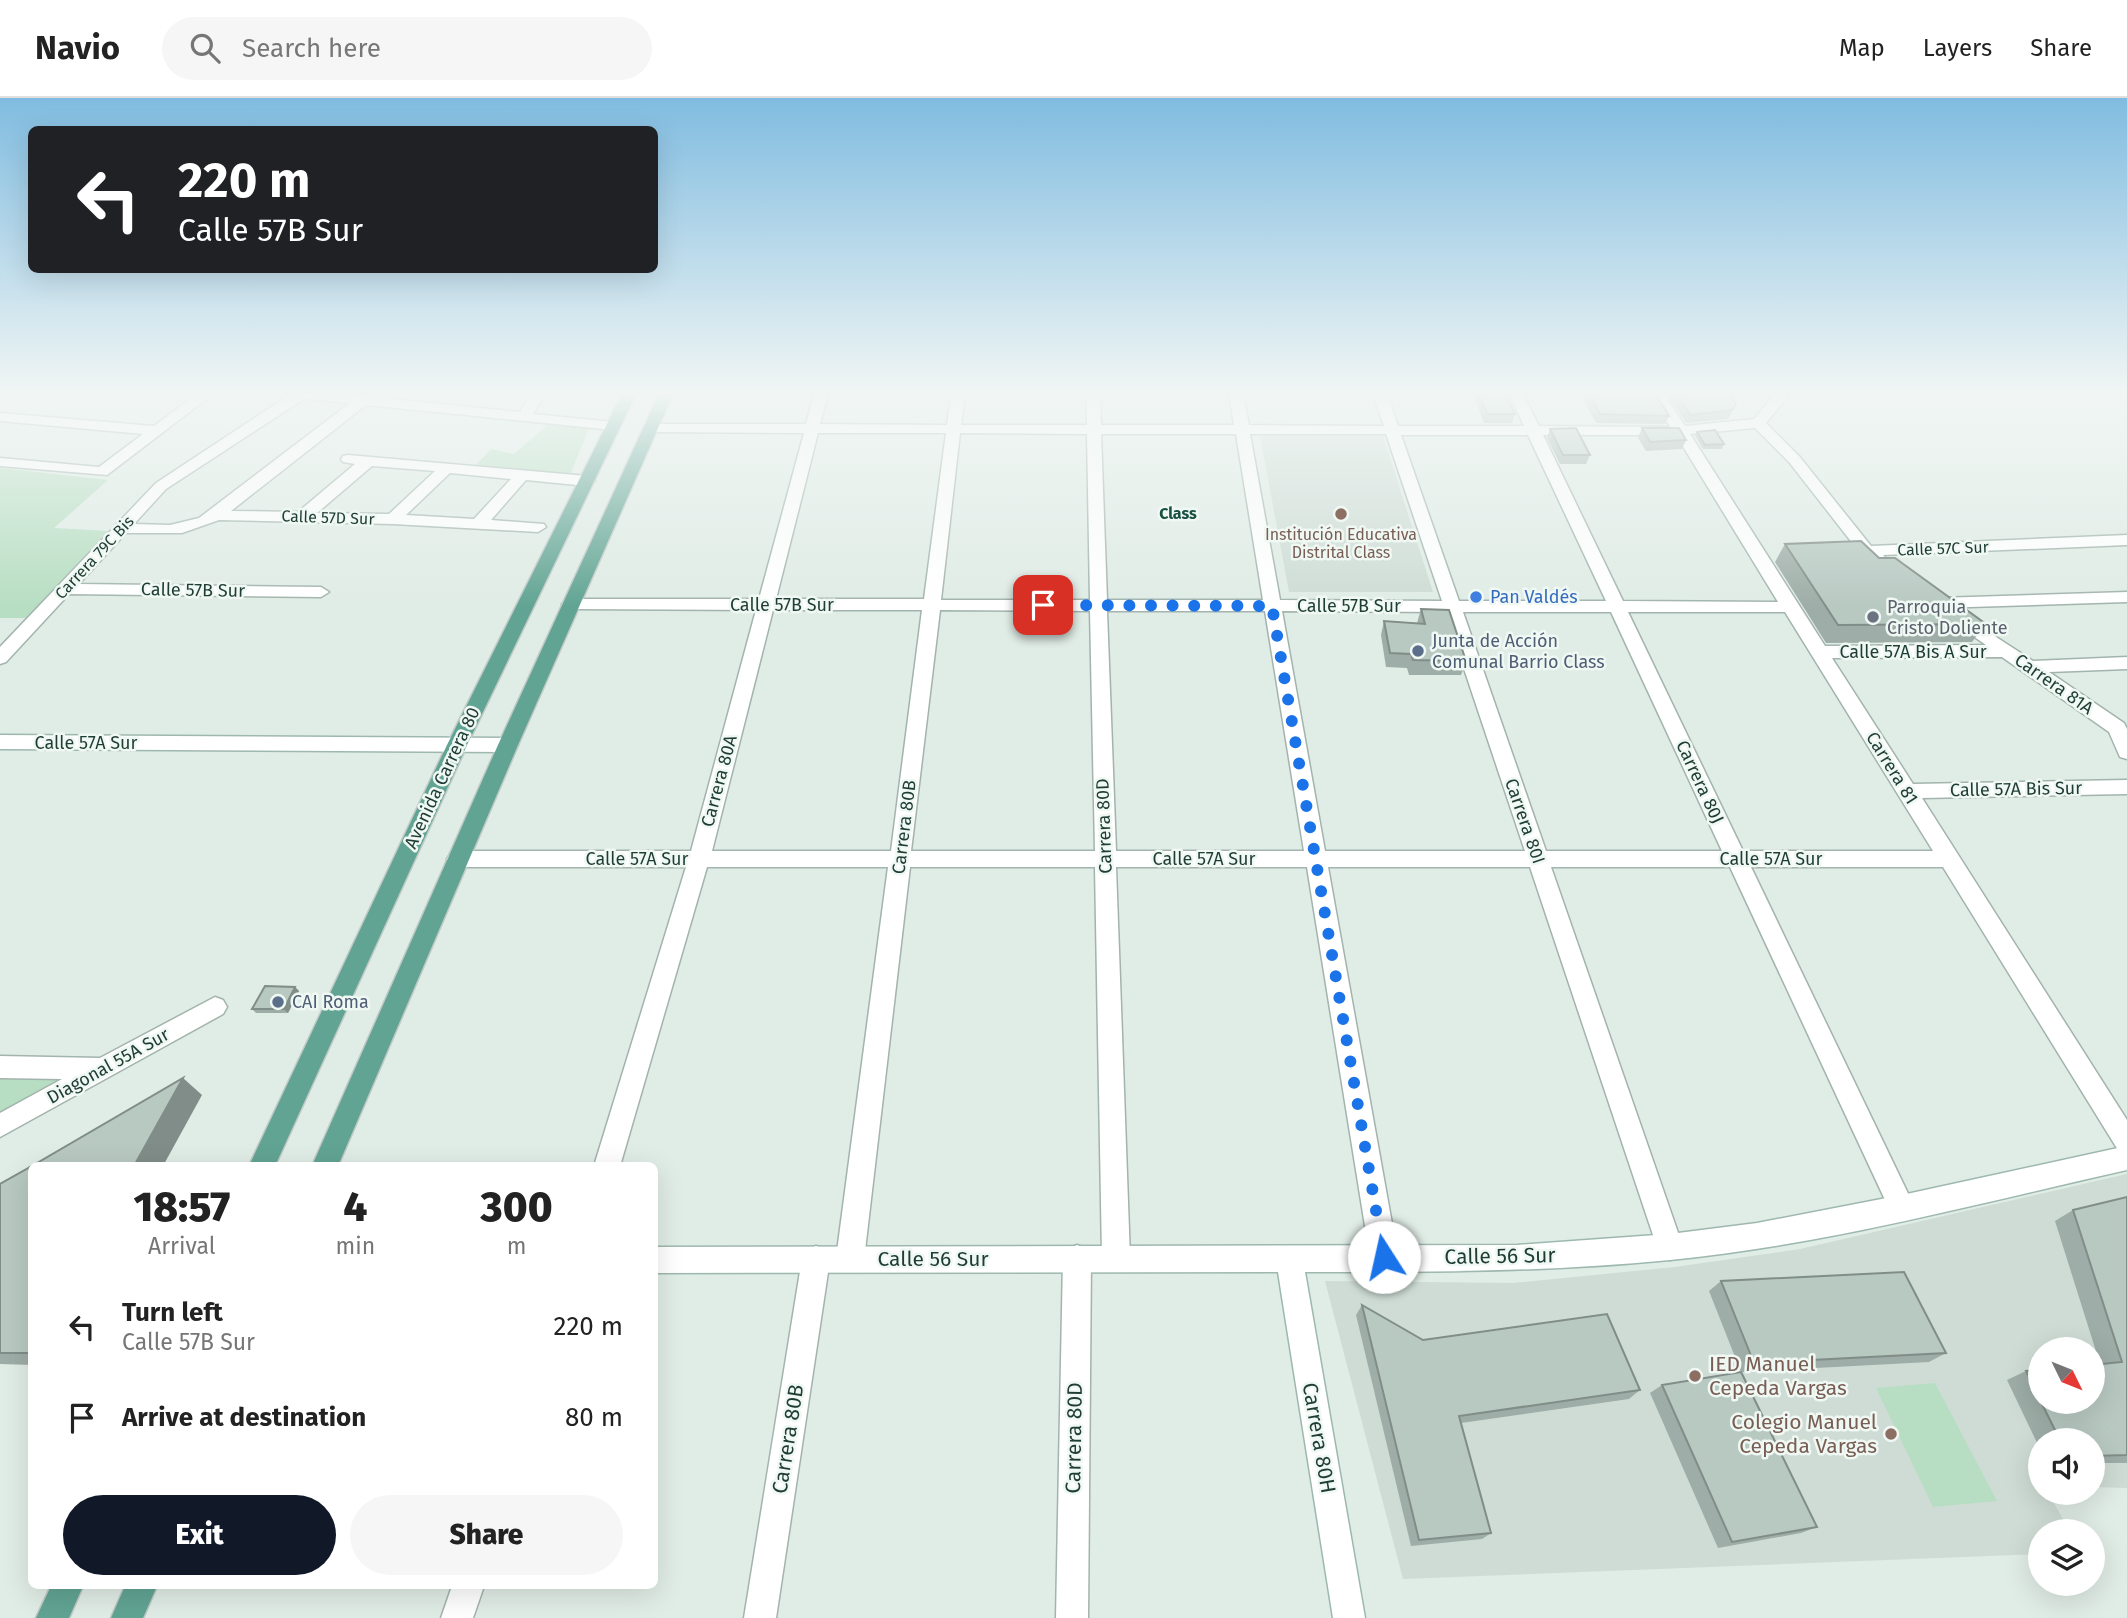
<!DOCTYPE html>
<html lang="en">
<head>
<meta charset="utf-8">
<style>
  body { margin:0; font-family:"Fira Sans",sans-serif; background:#f6f6f6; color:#222; height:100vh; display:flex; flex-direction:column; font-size:26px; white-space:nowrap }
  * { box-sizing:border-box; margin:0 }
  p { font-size:23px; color:#767676 }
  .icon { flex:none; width:38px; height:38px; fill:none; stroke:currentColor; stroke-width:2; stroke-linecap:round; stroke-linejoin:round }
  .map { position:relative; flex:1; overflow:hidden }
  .details { position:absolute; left:28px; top:1064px; width:630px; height:427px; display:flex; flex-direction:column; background:#fff; border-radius:10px; box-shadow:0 7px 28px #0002 }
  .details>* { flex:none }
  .hud { position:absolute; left:28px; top:28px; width:630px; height:147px; border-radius:10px; box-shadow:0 7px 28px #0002; background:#202124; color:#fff; overflow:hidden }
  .needle { width:46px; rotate:133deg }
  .buttons { position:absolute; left:2028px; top:1239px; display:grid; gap:14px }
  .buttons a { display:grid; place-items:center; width:77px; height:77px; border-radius:50%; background:#fff; box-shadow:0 7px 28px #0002; font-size:35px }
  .pin { position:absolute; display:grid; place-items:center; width:60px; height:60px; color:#fff; margin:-30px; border-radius:14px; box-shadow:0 4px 10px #0006 }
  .me { position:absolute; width:77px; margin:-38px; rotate:350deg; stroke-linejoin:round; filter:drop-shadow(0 0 5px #0008) }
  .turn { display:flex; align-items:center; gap:24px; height:147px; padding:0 35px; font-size:32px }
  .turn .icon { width:91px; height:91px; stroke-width:2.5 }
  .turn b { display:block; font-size:49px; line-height:60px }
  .eta { display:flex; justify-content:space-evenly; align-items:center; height:119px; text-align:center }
  .eta b { font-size:42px; font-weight:800; line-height:49px }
  .button { display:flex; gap:14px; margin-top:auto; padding:14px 35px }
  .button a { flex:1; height:80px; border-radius:42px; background:#111827; color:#fff; font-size:28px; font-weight:800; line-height:80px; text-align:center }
  .button a+a { background:#f6f6f6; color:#222 }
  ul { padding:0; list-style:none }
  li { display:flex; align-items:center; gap:21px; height:91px; padding:0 35px }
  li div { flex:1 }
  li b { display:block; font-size:26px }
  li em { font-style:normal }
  header { display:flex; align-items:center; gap:42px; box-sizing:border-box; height:98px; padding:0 35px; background:#fff; border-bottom:2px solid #e0e0e0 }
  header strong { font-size:33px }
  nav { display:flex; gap:38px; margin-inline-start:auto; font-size:24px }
  .search { width:490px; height:63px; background:#f6f6f6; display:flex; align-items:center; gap:18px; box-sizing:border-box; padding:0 24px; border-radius:38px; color:#767676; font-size:26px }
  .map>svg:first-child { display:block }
  .built { fill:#cedcd5; fill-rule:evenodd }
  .green { fill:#b7dec2 }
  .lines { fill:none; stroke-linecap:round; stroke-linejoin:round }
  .street-casing { stroke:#a2b4ad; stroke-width:3 }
  .secondary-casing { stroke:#9db8af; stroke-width:3 }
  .primary-casing { stroke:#c0c9c6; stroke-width:3 }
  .street { fill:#fff; fill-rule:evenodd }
  .secondary { fill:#fff; fill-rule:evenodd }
  .primary { fill:#61a493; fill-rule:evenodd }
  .wall { fill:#9eada7 }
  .shaded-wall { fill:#818d88 }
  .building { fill:#b8c9c2; stroke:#818d88; stroke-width:2 }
  .route { stroke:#1a73e8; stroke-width:12; stroke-dasharray:0 21.6 }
  .education-dot { fill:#8d6e63; stroke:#f0f8f4; stroke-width:2.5 }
  .shop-dot { fill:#3f7fe0; stroke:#f0f8f4; stroke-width:2.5 }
  .worship-dot { fill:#6b7280; stroke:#f0f8f4; stroke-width:2.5 }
  .service-dot { fill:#5c6f8a; stroke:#f0f8f4; stroke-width:2.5 }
  .labels { text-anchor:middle; stroke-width:5; stroke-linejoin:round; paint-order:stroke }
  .far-neighbourhood-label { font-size:16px; font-weight:bold; fill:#1a5043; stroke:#f0f8f4 }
  .far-street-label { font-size:16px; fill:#1f3d35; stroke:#f0f8f4 }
  .far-education-label { font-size:16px; fill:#785e54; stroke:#f0f8f4 }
  .street-label { font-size:18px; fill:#1f3d35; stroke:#f0f8f4 }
  .shop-label { font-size:18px; fill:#366cbe; stroke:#f0f8f4; text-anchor:start }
  .worship-label { font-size:18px; fill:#5b616d; stroke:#f0f8f4; text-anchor:start }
  .service-label { font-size:18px; fill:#4e5e75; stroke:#f0f8f4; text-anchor:start }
  .near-street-label { font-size:21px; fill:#1f3d35; stroke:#f0f8f4 }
  .near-education-label { font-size:21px; fill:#785e54; stroke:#f0f8f4; text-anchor:start }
</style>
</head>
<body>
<header>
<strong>Navio</strong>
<div class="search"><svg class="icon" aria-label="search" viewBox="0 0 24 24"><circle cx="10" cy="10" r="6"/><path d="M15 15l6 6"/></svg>Search here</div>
<nav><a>Map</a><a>Layers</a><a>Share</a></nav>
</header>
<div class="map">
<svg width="2127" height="1520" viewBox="0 0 2127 1520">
  <rect width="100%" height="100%" fill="#e0ece6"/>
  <g class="built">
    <polygon points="1260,338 1383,338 1433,494 1289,494"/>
    <path d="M2127 1076V1390L2093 1389V1342H2040V1395H2048L2070 1433H2040V1456L1403 1481 1325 1183 1513 1185 1675 1169 1800 1151ZM2040 1251H2093V1304H2040Z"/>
  </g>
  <g class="green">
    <polygon points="550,325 589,330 570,377 475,368 491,351 514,356"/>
    <polygon points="0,370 108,382 54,430 108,433 28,520 0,520"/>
    <polygon points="0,979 74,979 0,1030"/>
    <polygon points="1935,1285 1997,1403 1933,1409 1876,1290"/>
  </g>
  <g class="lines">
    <g class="street-casing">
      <g id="street">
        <polygon points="197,296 213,296 107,377 0,368 0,360 99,369 143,336 0,323 0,315 154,328"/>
        <path d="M291 296H344L520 314 531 296H545L533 316 613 324 620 328 613 332 366 307 231 413 298 414 355 366 343 364 341 361 343 358 348 357 587 378 595 383 587 388 526 382 491 422 544 426 546 429 538 434 393 426 219 422 182 435H126L79 486 321 489 329 494 321 499 69 496 6 564 0 566V549L156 385ZM304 301 350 305 199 420 170 427 134 426 166 391ZM372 368 435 373 389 416 317 415ZM450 375 511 381 474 421 406 417Z"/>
        <path d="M814 296H828L820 326 947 327 951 296H965L961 327H1087L1086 296H1100L1101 327H1234L1229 296H1243L1249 327 1384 328 1373 296H1387L1398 328H1524L1509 296H1523L1539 328 1670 329 1650 296H1664L1685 328 1754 321 1775 296H1790L1766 325 1799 358 1871 448 2127 437V447L1883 457 1887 462 1879 467 1857 456V451L1789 364 1755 330 1690 336 1825 548 1986 547 1950 522 1947 518 1956 513 2033 563 2127 559V571L2049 574 2124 625 2127 631V661L2120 659 2109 634 2002 559 1832 560 1913 686 2127 682V696L1922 700 2127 1022V1056L2118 1052 1943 769H1751L1915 1110 1911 1119 1902 1123 1893 1119 1730 769H1551L1683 1149 1680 1158 1670 1162 1660 1158 1657 1149 1530 769H1328L1398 1159 1394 1168 1384 1172 1374 1168 1370 1159 1307 769H1116L1130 1160 1126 1169 1116 1173 1106 1169 1102 1160 1095 769H910L864 1161 860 1170 850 1174 840 1170 836 1161 888 769H707L620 1068H594L686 769H458L451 767 447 761 451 755 458 753H691L756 512 571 511 562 506 571 501H759L804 335 651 334 644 330 651 326H806ZM818 335H946L924 501H776ZM960 335 1087 336 1090 502H941ZM1101 336H1236L1263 502H1107ZM1250 336H1386L1442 503 1280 502ZM1401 337H1528L1606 503H1459ZM1543 337H1676L1778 504 1623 503ZM773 512H922L891 753H712ZM940 512 1090 513 1095 753H911ZM1107 513H1265L1304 753H1116ZM1282 513 1445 514 1525 753H1325ZM1463 514H1611L1722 753H1546ZM1628 514H1785L1933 753H1743Z"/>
        <polygon points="2127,494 2127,504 1938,510 1929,505 1938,500"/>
        <polygon points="215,899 223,902 227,909 223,916 0,1039 0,1015 62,981 0,980 0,958 100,960"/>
        <polygon points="1077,1147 1087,1151 1091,1160 1088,1520 1056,1520 1063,1160 1067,1151"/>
        <polygon points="816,1148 826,1152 830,1161 776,1520 744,1520 802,1161 806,1152"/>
        <polygon points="452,1488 484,1488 473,1520 441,1520"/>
      </g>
    </g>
    <g class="secondary-casing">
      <g id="secondary">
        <polygon points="0,637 508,640 515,642 518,647 515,652 508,654 0,651"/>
        <path d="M2127 1048V1072C1976 1106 1824 1147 1670 1162 1549 1174 1427 1174 1305 1174L1365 1520H1333L1278 1174 654 1175V1149L1517 1147 1670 1136 1757 1125 1902 1097Z"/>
      </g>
    </g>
    <g class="primary-casing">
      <g id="primary">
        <polygon points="622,296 636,296 467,647 275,1068 249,1068 447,647"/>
        <polygon points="659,296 673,296 518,647 338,1068 312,1068 498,647"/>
        <polygon points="51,1488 83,1488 69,1520 36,1520"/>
        <polygon points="125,1488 157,1488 143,1520 111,1520"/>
      </g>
    </g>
    <use href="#street" class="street"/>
    <use href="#secondary" class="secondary"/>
    <use href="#primary" class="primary"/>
  </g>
  <g class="wall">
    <polygon points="1473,296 1505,296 1515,316 1512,325 1484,325"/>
    <polygon points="1585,296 1656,296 1669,318 1665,326 1596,325 1583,301"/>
    <polygon points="1667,296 1730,296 1732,314 1728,321 1686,325"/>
    <polygon points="1642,330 1686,342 1682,351 1646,353 1638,340"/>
    <polygon points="1550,331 1590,357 1586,366 1560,366 1547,340"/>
    <polygon points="1697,334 1724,346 1722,351 1703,351 1695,338"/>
    <polygon points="1785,446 1986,526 1972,544 1826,545 1775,464"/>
    <polygon points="1421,511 1466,563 1461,577 1409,577 1407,570 1386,569 1381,537 1384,523 1417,525"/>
    <polygon points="295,889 299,893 288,915 256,915 252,911"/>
    <polygon points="32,1068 32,1267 0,1266 0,1086"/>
    <polygon points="2127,1099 2127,1365 2093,1365 2093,1342 2040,1342 2040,1351 2007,1282 2026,1273 2100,1266 2055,1123 2073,1112"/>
    <polygon points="1721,1183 1946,1255 1929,1264 1742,1274 1817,1429 1801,1435 1718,1450 1650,1295 1662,1287 1741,1274 1709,1193"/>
    <polygon points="1362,1207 1423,1242 1640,1292 1629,1301 1461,1325 1491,1435 1482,1441 1411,1448 1356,1217"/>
  </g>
  <g class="shaded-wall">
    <polygon points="295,889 299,893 288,915 284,911"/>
    <polygon points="183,980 202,997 163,1068 134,1068"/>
  </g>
  <g class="building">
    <polygon points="1479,296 1505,296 1515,316 1487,316"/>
    <polygon points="1589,296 1656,296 1669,318 1600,316"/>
    <polygon points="1677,296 1730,296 1736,306 1732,312 1690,317"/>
    <polygon points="1576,330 1590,357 1563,357 1550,331"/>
    <polygon points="1642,330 1679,330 1686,342 1650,344"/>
    <polygon points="1715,332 1724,346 1705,347 1697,334"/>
    <polygon points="1861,443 1879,460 1895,460 1986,526 1838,527 1785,446"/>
    <polygon points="1421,511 1449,512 1466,563 1413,562 1411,556 1390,555 1384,523 1425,526"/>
    <polygon points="265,888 295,889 284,911 252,911"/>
    <polygon points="183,980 134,1068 32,1068"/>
    <polygon points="32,1068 32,1250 29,1255 0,1255 0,1086"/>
    <polygon points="2127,1099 2127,1357 2093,1358 2093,1342 2060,1342 2041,1304 2093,1304 2093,1267 2122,1264 2073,1112"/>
    <polygon points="1904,1174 1946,1255 1754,1265 1721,1183"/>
    <polygon points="1362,1207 1423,1242 1607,1216 1640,1292 1459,1318 1491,1435 1419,1442"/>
    <polygon points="2040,1272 2040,1303 2026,1273"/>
    <polygon points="1741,1274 1817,1429 1732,1444 1662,1287"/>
  </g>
  <linearGradient id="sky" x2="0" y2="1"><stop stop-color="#80bce0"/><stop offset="0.58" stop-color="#f1f6f4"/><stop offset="1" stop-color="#f1f6f4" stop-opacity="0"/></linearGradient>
  <rect width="2127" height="509" fill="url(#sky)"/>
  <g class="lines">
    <polyline class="route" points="1043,507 1272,508 1384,1159"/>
  </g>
  <g class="education-dot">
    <circle cx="1341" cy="416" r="7"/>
    <circle cx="1695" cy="1278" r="7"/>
    <circle cx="1891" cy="1336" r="7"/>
  </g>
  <circle class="shop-dot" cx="1476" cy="499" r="7"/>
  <circle class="worship-dot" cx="1873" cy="519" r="7"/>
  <g class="service-dot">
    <circle cx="1418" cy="553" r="7"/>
    <circle cx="278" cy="904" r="7"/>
  </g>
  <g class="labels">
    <g class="far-neighbourhood-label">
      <text x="1178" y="421">Class</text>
    </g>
    <g class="far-street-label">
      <text transform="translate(328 419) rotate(2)" y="6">Calle 57D Sur</text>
      <text transform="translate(1943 450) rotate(-2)" y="6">Calle 57C Sur</text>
      <text transform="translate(94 459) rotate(-47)" y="6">Carrera 79C Bis</text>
    </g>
    <g class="far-education-label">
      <text x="1341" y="442">Institución Educativa<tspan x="1341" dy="18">Distrital Class</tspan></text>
    </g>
    <g class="street-label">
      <text transform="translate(193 492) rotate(1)" y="6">Calle 57B Sur</text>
      <text x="782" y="513">Calle 57B Sur</text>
      <text x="1349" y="514">Calle 57B Sur</text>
      <text x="1913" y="560">Calle 57A Bis A Sur</text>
      <text transform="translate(2054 586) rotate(35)" y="6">Carrera 81A</text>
      <text x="86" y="651">Calle 57A Sur</text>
      <text transform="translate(1892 670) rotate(58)" y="6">Carrera 81</text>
      <text transform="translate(442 680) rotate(-65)" y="6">Avenida Carrera 80</text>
      <text transform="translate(719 683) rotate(-75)" y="6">Carrera 80A</text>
      <text transform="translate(1700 684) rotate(65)" y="6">Carrera 80J</text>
      <text transform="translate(2016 691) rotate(-1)" y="6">Calle 57A Bis Sur</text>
      <text transform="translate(1525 723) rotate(71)" y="6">Carrera 80I</text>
      <text transform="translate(1104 728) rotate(-92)" y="6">Carrera 80D</text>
      <text transform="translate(904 729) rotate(-83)" y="6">Carrera 80B</text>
      <text x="637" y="767">Calle 57A Sur</text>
      <text x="1204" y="767">Calle 57A Sur</text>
      <text x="1771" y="767">Calle 57A Sur</text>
      <text transform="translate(108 968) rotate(-29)" y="6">Diagonal 55A Sur</text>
    </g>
    <g class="shop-label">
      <text x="1490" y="505">Pan Valdés</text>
    </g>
    <g class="worship-label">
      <text x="1887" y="515">Parroquia<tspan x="1887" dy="21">Cristo Doliente</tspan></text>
    </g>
    <g class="service-label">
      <text x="1432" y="549">Junta de Acción<tspan x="1432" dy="21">Comunal Barrio Class</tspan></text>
      <text x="292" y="910">CAI Roma</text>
    </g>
    <g class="near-street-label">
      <text transform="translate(1500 1158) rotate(-1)" y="7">Calle 56 Sur</text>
      <text x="933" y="1168">Calle 56 Sur</text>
      <text transform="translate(1074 1340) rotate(-89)" y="7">Carrera 80D</text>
      <text transform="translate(1319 1340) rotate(80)" y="7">Carrera 80H</text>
      <text transform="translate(788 1341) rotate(-81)" y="7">Carrera 80B</text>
    </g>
    <g class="near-education-label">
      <text x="1709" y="1273">IED Manuel<tspan x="1709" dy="24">Cepeda Vargas</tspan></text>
      <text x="1877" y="1331" text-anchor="end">Colegio Manuel<tspan x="1877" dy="24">Cepeda Vargas</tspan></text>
    </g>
  </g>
</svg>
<div class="buttons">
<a><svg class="needle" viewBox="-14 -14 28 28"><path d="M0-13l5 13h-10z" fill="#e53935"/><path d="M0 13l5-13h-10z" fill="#767676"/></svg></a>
<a><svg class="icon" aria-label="sound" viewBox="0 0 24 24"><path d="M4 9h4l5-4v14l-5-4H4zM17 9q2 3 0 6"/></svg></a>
<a><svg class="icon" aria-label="layers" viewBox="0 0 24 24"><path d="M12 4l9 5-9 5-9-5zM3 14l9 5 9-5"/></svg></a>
</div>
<div class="pin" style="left:1043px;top:507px;background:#d93025"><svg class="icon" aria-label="arrive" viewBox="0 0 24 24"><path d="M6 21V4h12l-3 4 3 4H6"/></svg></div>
<svg class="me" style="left:1384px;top:1159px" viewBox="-20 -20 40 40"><circle r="19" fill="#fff"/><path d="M0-13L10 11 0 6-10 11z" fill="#1a73e8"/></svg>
<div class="hud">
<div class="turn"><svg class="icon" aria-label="left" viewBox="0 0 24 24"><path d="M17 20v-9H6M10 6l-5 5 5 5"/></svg><div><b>220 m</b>Calle 57B Sur</div></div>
</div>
<section class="details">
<div class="eta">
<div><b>18:57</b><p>Arrival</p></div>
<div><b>4</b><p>min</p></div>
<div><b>300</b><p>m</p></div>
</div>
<ul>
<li><svg class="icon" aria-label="left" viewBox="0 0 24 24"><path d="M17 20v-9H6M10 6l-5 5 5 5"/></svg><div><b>Turn left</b><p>Calle 57B Sur</p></div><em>220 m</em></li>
<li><svg class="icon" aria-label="arrive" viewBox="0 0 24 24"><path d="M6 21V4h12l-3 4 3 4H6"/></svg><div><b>Arrive at destination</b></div><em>80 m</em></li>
</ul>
<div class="button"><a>Exit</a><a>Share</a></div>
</section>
</div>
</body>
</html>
